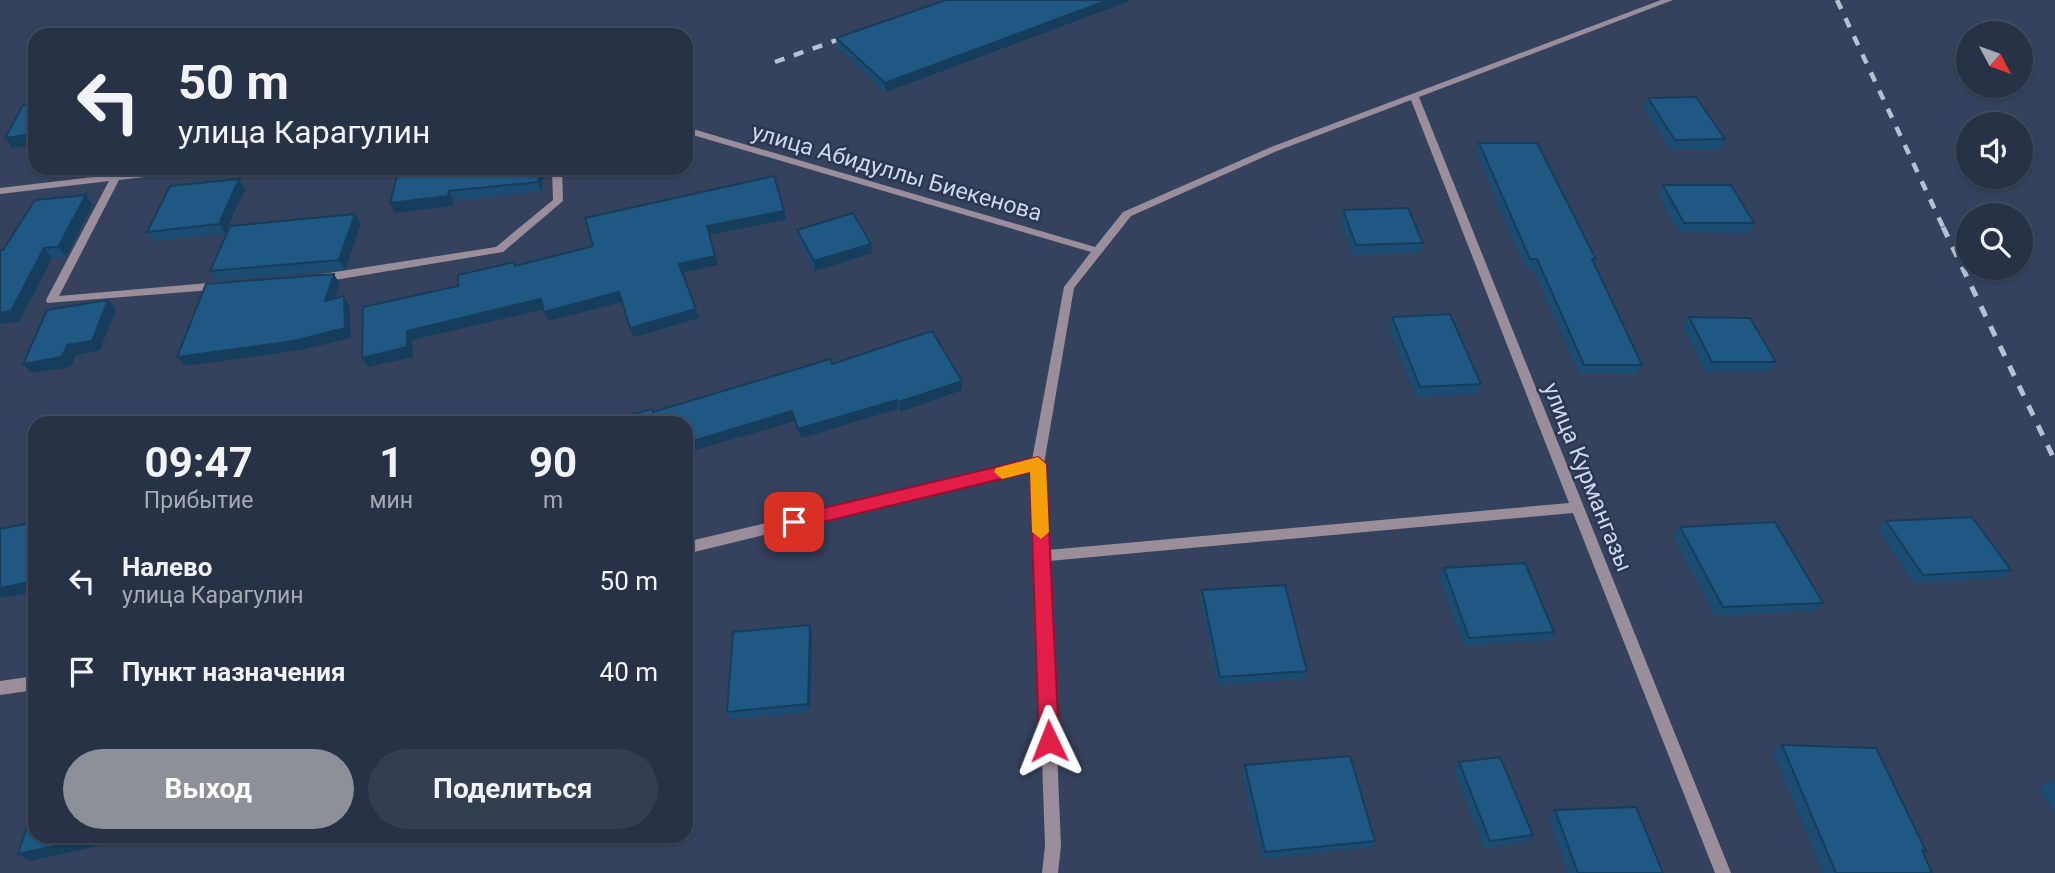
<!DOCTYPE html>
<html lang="ru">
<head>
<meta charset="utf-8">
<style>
  body { margin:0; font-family:Roboto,sans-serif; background:#343e51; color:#f1f3f6; height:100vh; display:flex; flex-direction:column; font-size:26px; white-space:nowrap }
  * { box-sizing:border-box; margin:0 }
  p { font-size:23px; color:#a5aab3 }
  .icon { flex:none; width:38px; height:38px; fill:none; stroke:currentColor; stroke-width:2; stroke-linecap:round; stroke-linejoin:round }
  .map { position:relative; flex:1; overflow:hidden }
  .panel { position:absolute; left:28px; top:416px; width:665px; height:427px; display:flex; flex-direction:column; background:#283246; border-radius:21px; box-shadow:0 2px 5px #0004,0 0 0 2px #444d5f }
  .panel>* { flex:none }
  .top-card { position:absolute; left:28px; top:28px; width:665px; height:147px; border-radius:21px; box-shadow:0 2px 5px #0004,0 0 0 2px #444d5f; background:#283246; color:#f1f3f6; overflow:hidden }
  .needle { width:46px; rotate:131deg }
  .tools { position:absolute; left:1956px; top:21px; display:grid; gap:14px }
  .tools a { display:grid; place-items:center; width:77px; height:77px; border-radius:50%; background:#283246; box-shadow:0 2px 5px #0004,0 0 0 2px #444d5f; font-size:35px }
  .pin { position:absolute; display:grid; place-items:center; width:60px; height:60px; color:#fff; margin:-30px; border-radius:14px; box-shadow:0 4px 10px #0006 }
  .me { position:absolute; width:77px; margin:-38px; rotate:358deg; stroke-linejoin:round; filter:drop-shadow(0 0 5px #0008) }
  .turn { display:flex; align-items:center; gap:24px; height:147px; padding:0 35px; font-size:32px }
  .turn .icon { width:91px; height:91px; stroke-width:2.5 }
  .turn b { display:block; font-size:49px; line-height:60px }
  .eta { display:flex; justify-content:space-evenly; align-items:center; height:119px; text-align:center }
  .eta b { font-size:42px; font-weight:700; line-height:49px }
  .primary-button { display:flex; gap:14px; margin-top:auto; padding:14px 35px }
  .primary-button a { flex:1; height:80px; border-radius:42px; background:#8c9099; color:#fff; font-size:28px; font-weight:700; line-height:80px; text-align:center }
  .primary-button a+a { background:#343e51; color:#f1f3f6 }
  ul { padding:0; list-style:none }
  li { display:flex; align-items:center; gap:21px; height:91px; padding:0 35px }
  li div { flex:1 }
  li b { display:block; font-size:26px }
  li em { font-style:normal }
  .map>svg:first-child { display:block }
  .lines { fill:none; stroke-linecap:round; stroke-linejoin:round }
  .minor { fill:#9a8e9a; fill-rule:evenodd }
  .rail-far1 { stroke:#b8c1d4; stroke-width:4.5; stroke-dasharray:10 10; stroke-linecap:butt }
  .rail { stroke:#b8c1d4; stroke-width:5; stroke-dasharray:11 11; stroke-linecap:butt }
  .wall { fill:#1b4c71 }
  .shaded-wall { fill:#163e5c }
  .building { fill:#1f5883; stroke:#163e5c; stroke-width:2 }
  .route { fill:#e11d48; stroke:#92132f; stroke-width:2 }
  .slow { fill:#f59e0b }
  .labels { text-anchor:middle; stroke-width:5; stroke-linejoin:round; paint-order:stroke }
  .street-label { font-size:23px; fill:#cfd8e9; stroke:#2b3752 }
</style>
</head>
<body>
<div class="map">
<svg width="2055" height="873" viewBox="0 0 2055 873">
  <rect width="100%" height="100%" fill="#35425e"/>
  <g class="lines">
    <g class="minor">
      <path d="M1661 0H1673L1419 97 1731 873H1715L1573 513 1049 561 1061 846 1058 873H1042L1045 846 1032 470 686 554V542L1032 460 1064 287 1091 252 686 133V127L1095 247 1123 212 1271 147ZM1411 100 1569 503 1048 550 1044 464 1074 288 1131 216 1277 151Z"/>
      <polygon points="170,168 201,168 196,171 119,180 59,296 220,282 225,286 224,289 47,303 46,300 109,181 0,194 0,188"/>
      <polygon points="552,168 562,168 563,201 503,252 322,282 317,278 322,274 496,247 553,200"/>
      <polygon points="35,676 35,690 0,695 0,681"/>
    </g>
    <g class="rail-far1">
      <polyline points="1837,0 1944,229"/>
      <polyline points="775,62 854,34"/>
    </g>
    <polyline class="rail" points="1943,227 2055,461"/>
  </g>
  <g class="wall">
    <polygon points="946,0 1132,0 886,92 837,48 836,38"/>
    <polygon points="1648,98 1725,139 1720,149 1670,149 1643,107"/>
    <polygon points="1479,143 1596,259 1594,264 1642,365 1637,374 1579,374 1533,269 1526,269 1476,152"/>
    <polygon points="399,168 545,168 541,191 453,201 452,206 395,213"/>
    <polygon points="239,179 245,189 225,233 154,241 147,232"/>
    <polygon points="1663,185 1754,223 1749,233 1679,232 1658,194"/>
    <polygon points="86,195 93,205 66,256 52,258 20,321 0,324 0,250 3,250"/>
    <polygon points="1343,210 1423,243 1420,253 1353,255 1340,219"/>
    <polygon points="355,214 361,223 345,270 217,280 210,271"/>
    <polygon points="797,230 871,244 872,253 815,271 798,239"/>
    <polygon points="1392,317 1481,384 1476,394 1416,397 1389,327"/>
    <polygon points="1689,317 1776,362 1769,372 1706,371 1683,327"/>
    <polygon points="832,364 962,381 962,390 900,412 898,409 801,438 795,421 653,412"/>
    <polygon points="1886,521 2011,570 2001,578 1914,583 1878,530"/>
    <polygon points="1680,527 1823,603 1814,611 1715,616 1673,536"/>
    <polygon points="1444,568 1554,632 1548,640 1464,646 1439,577"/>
    <polygon points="1202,590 1307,671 1304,679 1218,685 1200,598"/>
    <polygon points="812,634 810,712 731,719 727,712"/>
    <polygon points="1782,745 1926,851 1923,853 1932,873 1823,873 1773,753"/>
    <polygon points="1459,762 1533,835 1527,842 1484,848 1454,770"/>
    <polygon points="1245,765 1375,841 1371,847 1262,859 1242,772"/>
    <polygon points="2055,780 2055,814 2039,788 2051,781"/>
    <polygon points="1555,810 1663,873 1568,873 1549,817"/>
  </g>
  <g class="shaded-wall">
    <polygon points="1108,0 1132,0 886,92 885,83"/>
    <polygon points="35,134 35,145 12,148 5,138"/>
    <polygon points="540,168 545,168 541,191 538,182"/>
    <polygon points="239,179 245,189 225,233 219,224"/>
    <polygon points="449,191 453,201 452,206 395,213 390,203"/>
    <polygon points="86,195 93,205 66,256 58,247"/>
    <polygon points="784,211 786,220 709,235 707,226"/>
    <polygon points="355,214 361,223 345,270 339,260"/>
    <polygon points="871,244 872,253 815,271 814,261"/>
    <polygon points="44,248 52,258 20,321 0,324 0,313"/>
    <polygon points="715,256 718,265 682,273 679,264"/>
    <polygon points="334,274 340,284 331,310 325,301"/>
    <polygon points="619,292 622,302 548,321 544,312"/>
    <polygon points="344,296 350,306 351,338 301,350 185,366 177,357"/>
    <polygon points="541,299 546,309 412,340 413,357 368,367 362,358 407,331"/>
    <polygon points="108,300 116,309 100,350 76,355 71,367 32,373 23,364 67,345"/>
    <polygon points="696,309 699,318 634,337 630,328"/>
    <polygon points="962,381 962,390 900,412 899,402"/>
    <polygon points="897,400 898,409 801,438 798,429"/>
    <polygon points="792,411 795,421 686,453 686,443"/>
    <polygon points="35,581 35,592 0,598 0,588"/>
    <polygon points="810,625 812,634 810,712 808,704"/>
    <polygon points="100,836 143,836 30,861 18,854"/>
  </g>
  <g class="building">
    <polygon points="946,0 1108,0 885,83 836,38"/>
    <polygon points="1696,97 1725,139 1675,140 1648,98"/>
    <polygon points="35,103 35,134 5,138 23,105"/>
    <polygon points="1479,143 1537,143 1596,259 1592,259 1642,365 1584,365 1537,259 1530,259"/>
    <polygon points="399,168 540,168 538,182 449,191 448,196 390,203"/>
    <polygon points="774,176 784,211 707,226 715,256 679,264 696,309 630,328 619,292 544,312 541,299 407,331 407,347 362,358 363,307 458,286 458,275 514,262 515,266 593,246 585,218"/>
    <polygon points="239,179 219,224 147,232 170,186"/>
    <polygon points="1663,185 1731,185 1754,223 1684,223"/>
    <polygon points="86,195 58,247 44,248 11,311 0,313 0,250 3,250 35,200"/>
    <polygon points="1408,208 1423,243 1356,245 1343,210"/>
    <polygon points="853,213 871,244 814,261 797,230"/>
    <polygon points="355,214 339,260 210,271 230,226"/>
    <polygon points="334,274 325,301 344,296 345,328 294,341 177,357 206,284"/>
    <polygon points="108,300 92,341 67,345 62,357 23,364 47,310"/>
    <polygon points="1450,314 1481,384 1420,387 1392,317"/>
    <polygon points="1689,317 1750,318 1776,362 1712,362"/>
    <polygon points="932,331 962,381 899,402 897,400 798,429 792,411 686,443 686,424 595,424 652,409 653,412 830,359 832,364"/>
    <polygon points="1972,517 2011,570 1923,575 1886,521"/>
    <polygon points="35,522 35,581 0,588 0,529"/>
    <polygon points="1775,522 1823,603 1723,607 1680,527"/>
    <polygon points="1525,563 1554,632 1469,638 1444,568"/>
    <polygon points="1285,585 1307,671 1220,677 1202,590"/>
    <polygon points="810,625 808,704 727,712 733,632"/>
    <polygon points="1782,745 1876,748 1926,851 1922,850 1932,873 1836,873"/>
    <polygon points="1350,756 1375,841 1265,852 1245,765"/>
    <polygon points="1500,757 1533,835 1490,841 1459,762"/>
    <polygon points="35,801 35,836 100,836 18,854"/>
    <polygon points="1636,807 1663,873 1578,873 1555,810"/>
  </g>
  <polygon class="route" points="1038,457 1046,464 1059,741 1056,747 1049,750 1042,747 1039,741 1030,472 794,529 786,522 794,515"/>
  <polygon class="slow" points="1038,457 1046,464 1049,532 1041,539 1032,532 1030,472 1002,479 994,472 996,468"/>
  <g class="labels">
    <g class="street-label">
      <text transform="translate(897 172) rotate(16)" y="8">улица Абидуллы Биекенова</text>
      <text transform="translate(1588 477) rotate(68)" y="8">улица Курмангазы</text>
    </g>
  </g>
</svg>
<div class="tools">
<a><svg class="needle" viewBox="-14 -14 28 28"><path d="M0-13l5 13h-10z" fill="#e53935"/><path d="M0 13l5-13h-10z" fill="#a5aab3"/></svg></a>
<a><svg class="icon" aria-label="sound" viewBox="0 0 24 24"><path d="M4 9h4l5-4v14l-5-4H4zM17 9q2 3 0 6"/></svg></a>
<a><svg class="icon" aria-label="search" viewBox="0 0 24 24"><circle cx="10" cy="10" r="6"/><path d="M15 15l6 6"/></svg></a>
</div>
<div class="pin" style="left:794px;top:522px;background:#d93025"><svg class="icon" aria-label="arrive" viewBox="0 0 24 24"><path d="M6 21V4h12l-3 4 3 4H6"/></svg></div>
<svg class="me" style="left:1049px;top:741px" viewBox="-20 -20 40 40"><path d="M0-17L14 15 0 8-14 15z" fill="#e11d48" stroke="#fff" stroke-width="4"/></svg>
<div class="top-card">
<div class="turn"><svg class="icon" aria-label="left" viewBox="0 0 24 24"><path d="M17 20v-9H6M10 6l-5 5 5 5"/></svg><div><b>50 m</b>улица Карагулин</div></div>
</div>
<section class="panel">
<div class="eta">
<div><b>09:47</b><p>Прибытие</p></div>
<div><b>1</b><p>мин</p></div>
<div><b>90</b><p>m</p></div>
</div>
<ul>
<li><svg class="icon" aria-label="left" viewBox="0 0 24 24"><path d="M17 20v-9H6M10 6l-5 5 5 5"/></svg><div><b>Налево</b><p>улица Карагулин</p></div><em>50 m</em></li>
<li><svg class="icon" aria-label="arrive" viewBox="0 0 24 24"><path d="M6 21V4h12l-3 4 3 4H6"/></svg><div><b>Пункт назначения</b></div><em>40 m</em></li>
</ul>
<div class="primary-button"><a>Выход</a><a>Поделиться</a></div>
</section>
</div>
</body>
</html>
